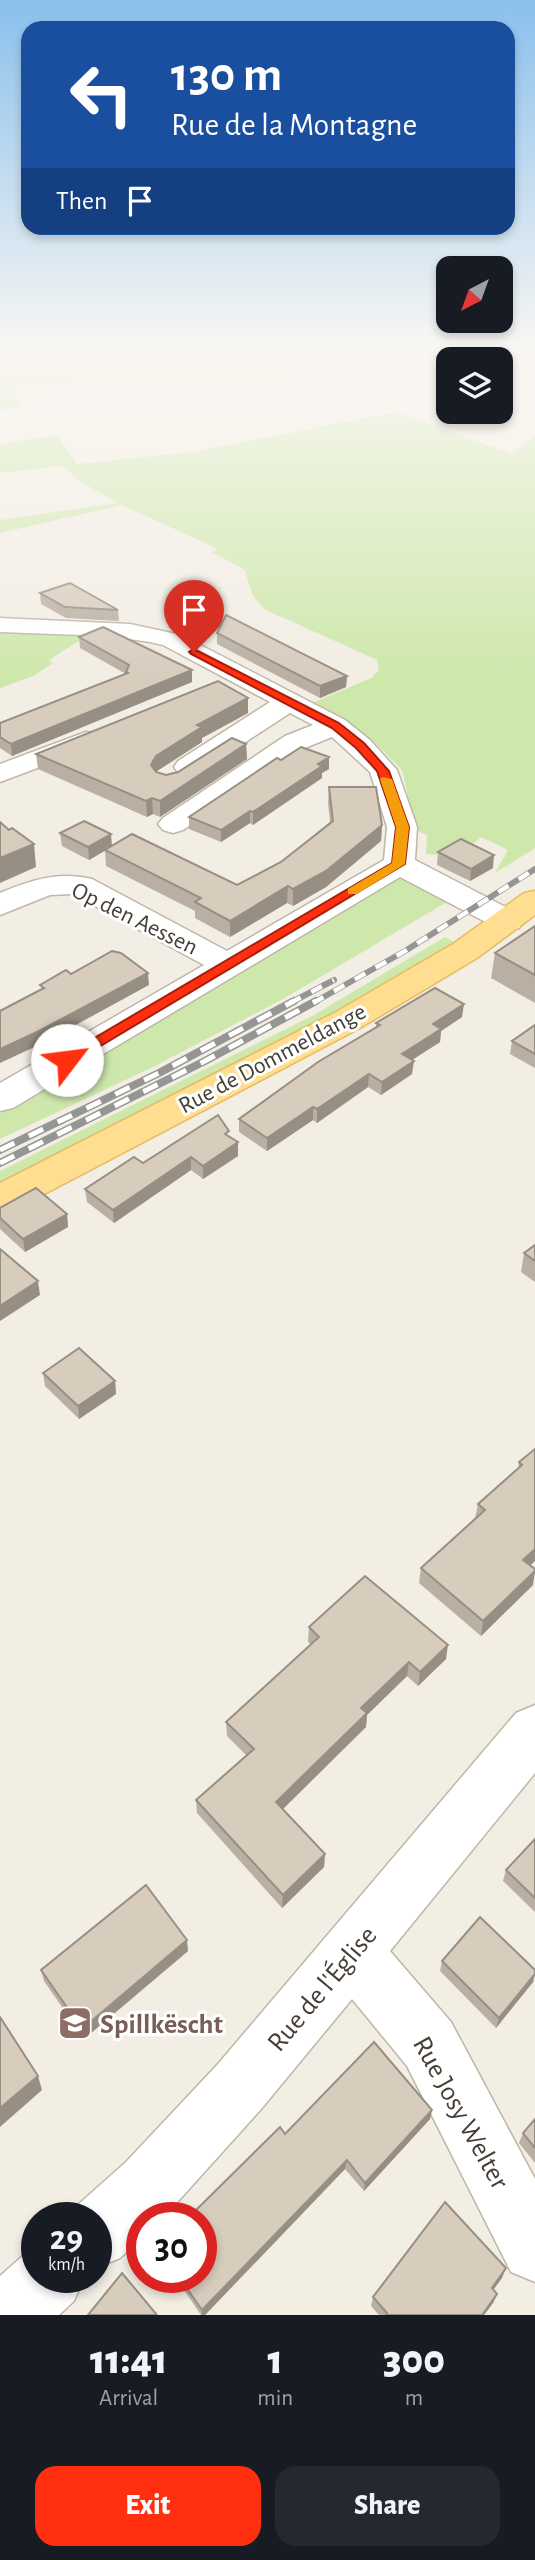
<!DOCTYPE html>
<html lang="en">
<head>
<meta charset="utf-8">
<style>
  body { margin:0; font-family:"Alegreya Sans",sans-serif; background:#242831; color:#f1f3f6; height:100vh; display:flex; flex-direction:column; font-size:26px; white-space:nowrap }
  * { box-sizing:border-box; margin:0 }
  p { font-size:23px; color:#9ea1a6 }
  .icon { flex:none; width:38px; height:38px; fill:none; stroke:currentColor; stroke-width:2; stroke-linecap:round; stroke-linejoin:round }
  .map { position:relative; height:2315px; overflow:hidden }
  .panel { display:flex; flex-direction:column; background:#171b24; flex:1 }
  .panel>* { flex:none }
  .banner { position:absolute; left:21px; top:21px; width:494px; height:214px; border-radius:21px; box-shadow:0 4px 10px #0003; background:#1a4fa0; color:#fff; overflow:hidden }
  .needle { width:46px; rotate:221deg }
  .fabs { position:absolute; left:436px; top:256px; display:grid; gap:14px }
  .fabs a { display:grid; place-items:center; width:77px; height:77px; border-radius:14px; background:#171b24; box-shadow:0 4px 10px #0003; font-size:35px }
  .speed { position:absolute; left:21px; top:2202px; display:flex; gap:14px; font-size:35px; font-weight:700; text-align:center }
  .speed>* { display:grid; place-content:center; width:91px; height:91px; border-radius:50%; background:#171b24; box-shadow:0 4px 10px #0003; line-height:1 }
  .speed small { font-size:18px; font-weight:400 }
  .speed .limit { border:10px solid #d22; background:#fff; color:#111 }
  .pin { position:absolute; display:grid; place-items:center; width:60px; height:60px; color:#fff; margin:-72px -30px; border-radius:50% 50% 50% 0; rotate:-45deg; box-shadow:0 0 7px #0007 }
  .pin .icon { rotate:45deg }
  .me { position:absolute; width:77px; margin:-38px; rotate:60deg; stroke-linejoin:round; filter:drop-shadow(0 0 5px #0008) }
  .turn { display:flex; align-items:center; gap:24px; height:147px; padding:0 35px; font-size:32px }
  .turn .icon { width:91px; height:91px; stroke-width:2.5 }
  .turn b { display:block; font-size:49px; line-height:60px }
  .then { display:flex; align-items:center; height:66px; padding:0 35px; background:#0003; gap:14px; font-size:26px }
  .eta { display:flex; justify-content:space-evenly; align-items:center; height:119px; text-align:center }
  .eta b { font-size:42px; font-weight:800; line-height:49px }
  .cta { display:flex; gap:14px; margin-top:auto; padding:14px 35px }
  .cta a { flex:1; height:80px; border-radius:21px; background:#ff2f0f; color:#fff; font-size:28px; font-weight:800; line-height:80px; text-align:center }
  .cta a+a { background:#242831; color:#f1f3f6 }
  .map>svg:first-child { display:block }
  .green { fill:#cee8ac }
  .lines { fill:none; stroke-linecap:round; stroke-linejoin:round }
  .minor-casing { stroke:#beb6a7; stroke-width:3 }
  .major-casing { stroke:#e6bb5f; stroke-width:3 }
  .minor { fill:#fff; fill-rule:evenodd }
  .major { fill:#ffde91; fill-rule:evenodd }
  .rail-far1-casing { stroke:#959595; stroke-width:6 }
  .rail-casing { stroke:#959595; stroke-width:8 }
  .rail-far1 { stroke:#fff; stroke-width:4.5; stroke-dasharray:12; stroke-linecap:butt }
  .rail { stroke:#fff; stroke-width:5; stroke-dasharray:16; stroke-linecap:butt }
  .wall { fill:#baafa3 }
  .shaded-wall { fill:#978f84 }
  .building { fill:#d8ccbd; stroke:#978f84; stroke-width:2 }
  .route { fill:#ff2f0f; stroke:#a61f0a; stroke-width:2 }
  .slow { fill:#f59e0b }
  .labels { text-anchor:middle; stroke-width:6; stroke-linejoin:round; paint-order:stroke }
  .street-label { font-size:24px; fill:#453e34; stroke:#fff }
  .near-street-label { font-size:28px; fill:#453e34; stroke:#fff }
  .near-education-label { font-size:28px; font-weight:bold; fill:#785e54; stroke:#fff; text-anchor:start }
</style>
</head>
<body>
<div class="map">
<svg width="535" height="2315" viewBox="0 0 535 2315">
  <rect width="100%" height="100%" fill="#f3eee4"/>
  <g class="green">
    <polygon points="0,354 376,354 376,355 337,368 312,367 296,355 262,355 292,372 255,377 204,380 164,372 12,390 20,408 0,410"/>
    <path d="M396 412 512 454 535 437V848L495 873 508 850 481 837C471 849 442 857 426 854L427 835 416 830 402 770 371 739 310 704 371 678 379 670 377 660 266 610C251 598 250 588 245 570L212 552 218 549 122 505 0 533V520L117 503 78 480 63 466 0 473V444L57 435 77 464 193 452Z"/>
    <polygon points="0,631 94,631 49,660 53,663 33,676 0,688"/>
    <polygon points="403,875 452,899 283,999 151,1068 0,1139 0,1108 389,877"/>
    <path d="M445 937 455 943C310 1034 153 1107 0 1184V1171L314 1015Z"/>
  </g>
  <g class="lines">
    <g class="minor-casing">
      <g id="minor">
        <path d="M0 618 130 624 181 635 345 720 370 740 397 770 417 827 415 860 519 914 524 921 519 928 508 931 497 928 400 877 13 1108 0 1111V1083L204 965 73 894 50 895 0 915V893C30 880 59 871 92 879L227 951 384 860 387 827 370 772 332 737 305 748 183 830 173 833 163 830 158 824 163 818 285 736 313 725 290 713 198 773 188 775 178 773 174 767 178 761 270 702 163 645 150 642 108 636 0 632Z"/>
        <polygon points="86,732 96,734 100,740 96,746 0,782 0,764"/>
        <polygon points="535,1705 535,1773 390,1951 451,2022 535,2179 535,2282 511,2272 407,2066 352,1999 262,2108 172,2208 163,2217 142,2217 142,2237 120,2258 96,2268 96,2217 69,2217 72,2210 126,2162 218,2064 516,1713"/>
        <polygon points="37,2248 37,2277 84,2277 74,2301 59,2315 0,2315 0,2276 26,2253"/>
      </g>
    </g>
    <g class="major-casing">
      <polygon id="major" points="535,891 535,915 477,958 360,1028 14,1210 0,1214 0,1183 336,1012 453,944 524,893"/>
    </g>
    <use href="#minor" class="minor"/>
    <use href="#major" class="major"/>
    <g class="rail-far1-casing">
      <g id="rail-far1">
        <polyline points="290,1003 334,980"/>
        <polyline points="313,1003 405,951 535,869"/>
      </g>
    </g>
    <g class="rail-casing">
      <g id="rail">
        <polyline points="0,1150 159,1073 294,1001"/>
        <polyline points="0,1163 205,1061 316,1001"/>
      </g>
    </g>
    <use href="#rail-far1" class="rail-far1"/>
    <use href="#rail" class="rail"/>
  </g>
  <g class="wall">
    <polygon points="40,593 118,610 119,621 66,618 41,604"/>
    <polygon points="217,633 347,676 346,687 320,698 217,644"/>
    <polygon points="79,637 192,670 192,682 12,756 0,748 0,723 126,674 80,648"/>
    <polygon points="248,698 248,713 202,738 202,742 157,771 156,772 166,775 178,772 246,744 247,759 160,817 153,814 147,817 38,769 36,754"/>
    <polygon points="329,757 329,769 322,773 322,778 253,825 250,823 221,842 189,829 189,817 281,760"/>
    <polygon points="329,787 382,825 381,841 326,887 293,906 287,903 230,937 195,918 195,911 106,866 105,851 89,860 62,846 60,833 112,846 237,885 281,862 330,822 328,803"/>
    <polygon points="438,852 493,868 470,881 437,865"/>
    <polygon points="535,926 535,1003 491,978 495,953"/>
    <polygon points="462,1017 441,1031 440,1042 412,1060 412,1074 381,1095 368,1087 317,1123 313,1120 267,1151 239,1132 239,1119 376,1027 376,1023"/>
    <polygon points="535,1025 535,1068 510,1054 512,1041"/>
    <polygon points="229,1136 238,1142 238,1156 203,1179 191,1170 114,1223 87,1202 85,1189 143,1163"/>
    <polygon points="0,1208 67,1214 68,1227 25,1252 0,1229"/>
    <polygon points="535,1245 535,1282 521,1272 524,1253"/>
    <polygon points="43,1373 115,1381 116,1394 79,1419 45,1386"/>
    <polygon points="535,1449 530,1565 533,1585 481,1636 419,1583 421,1568 475,1518 478,1504 518,1468 519,1462"/>
    <polygon points="309,1627 446,1659 418,1686 407,1676 367,1715 366,1727 282,1809 325,1854 324,1867 282,1908 197,1813 196,1800 246,1755 227,1736 226,1722 311,1644 308,1642"/>
    <polygon points="535,1839 535,1912 503,1881 506,1870"/>
    <polygon points="188,1951 84,2039 44,1981 41,1970"/>
    <polygon points="442,1961 533,1982 496,2028 440,1971"/>
    <polygon points="432,2110 430,2119 364,2191 345,2169 205,2315 201,2315 175,2277 201,2277 285,2134"/>
    <polygon points="535,2119 535,2163 519,2143 523,2133"/>
    <polygon points="502,2278 493,2290 497,2294 493,2303 484,2315 379,2315 371,2306 373,2297"/>
  </g>
  <g class="shaded-wall">
    <polygon points="192,670 192,682 12,756 11,744"/>
    <polygon points="347,676 346,687 320,698 320,686"/>
    <polygon points="248,698 248,713 202,738 202,742 157,771 152,780 151,765 156,756 197,725"/>
    <polygon points="246,744 247,759 160,817 160,801"/>
    <polygon points="329,757 329,769 322,773 322,778 253,825 253,812"/>
    <polygon points="152,798 153,814 147,817 146,801"/>
    <polygon points="250,811 250,823 221,842 221,830"/>
    <polygon points="382,825 381,841 326,887 293,906 293,889"/>
    <polygon points="111,834 112,846 89,860 88,847"/>
    <polygon points="34,844 36,867 0,883 0,858"/>
    <polygon points="494,855 493,868 470,881 471,869"/>
    <polygon points="288,886 287,903 230,937 230,921"/>
    <polygon points="148,973 149,985 41,1044 0,1063 0,1049"/>
    <polygon points="464,1004 462,1017 441,1031 440,1042 401,1067 402,1054 433,1024"/>
    <polygon points="414,1061 412,1074 381,1095 382,1082"/>
    <polygon points="369,1074 368,1087 317,1123 317,1109"/>
    <polygon points="313,1107 313,1120 267,1151 267,1138"/>
    <polygon points="238,1142 238,1156 203,1179 203,1166"/>
    <polygon points="191,1157 191,1170 114,1223 113,1210"/>
    <polygon points="67,1214 68,1227 25,1252 23,1239"/>
    <polygon points="38,1281 40,1295 0,1321 0,1306"/>
    <polygon points="115,1381 116,1394 79,1419 78,1406"/>
    <polygon points="535,1549 535,1561 520,1575 523,1560"/>
    <polygon points="535,1571 533,1585 481,1636 483,1621"/>
    <polygon points="448,1645 446,1659 418,1686 420,1672"/>
    <polygon points="409,1662 407,1676 367,1715 366,1727 276,1816 276,1802 361,1708"/>
    <polygon points="325,1854 324,1867 282,1908 283,1895"/>
    <polygon points="187,1940 188,1951 84,2039 82,2029"/>
    <polygon points="535,1974 533,1982 496,2028 499,2018"/>
    <polygon points="38,2076 42,2090 0,2127 0,2108"/>
    <polygon points="432,2110 430,2119 364,2191 365,2183"/>
    <polygon points="347,2160 345,2169 205,2315 202,2315 202,2310"/>
    <polygon points="506,2268 502,2278 488,2297 492,2288"/>
    <polygon points="497,2294 493,2303 484,2315 482,2315"/>
  </g>
  <g class="building">
    <polygon points="70,583 118,610 65,607 40,593"/>
    <polygon points="226,615 347,676 320,686 217,633"/>
    <polygon points="103,627 192,670 11,744 0,737 0,723 128,673 126,672 129,665 79,637"/>
    <polygon points="218,681 248,698 197,725 202,727 156,756 151,765 156,772 166,775 178,772 232,738 246,744 160,801 152,798 146,801 36,754"/>
    <polygon points="301,747 329,757 318,764 322,766 253,812 250,811 221,830 189,817 277,758 281,760"/>
    <polygon points="329,787 376,787 382,825 326,871 293,889 288,886 230,921 195,902 201,898 105,850 132,834 237,885 281,862 333,821"/>
    <polygon points="84,821 111,834 88,847 60,833"/>
    <polygon points="0,822 9,830 12,828 34,844 0,858"/>
    <polygon points="461,839 494,855 471,869 438,852"/>
    <polygon points="535,926 535,975 495,953"/>
    <polygon points="112,951 121,953 148,973 39,1031 0,1049 0,1011 44,988 40,985 66,970 71,974"/>
    <polygon points="435,988 464,1004 433,1024 441,1029 402,1054 414,1061 382,1082 369,1074 317,1109 313,1107 267,1138 239,1119 318,1062 380,1025 376,1023"/>
    <polygon points="535,1025 535,1054 512,1041"/>
    <polygon points="218,1115 229,1131 225,1134 238,1142 203,1166 191,1157 113,1210 85,1189 134,1157 143,1163"/>
    <polygon points="36,1188 67,1214 23,1239 0,1218 0,1208"/>
    <polygon points="535,1245 535,1261 524,1253"/>
    <polygon points="0,1249 38,1281 0,1306"/>
    <polygon points="79,1348 115,1381 78,1406 43,1373"/>
    <polygon points="535,1449 535,1549 523,1560 535,1569 535,1571 483,1621 421,1568 485,1510 478,1504 522,1465 519,1462"/>
    <polygon points="365,1576 448,1645 420,1672 409,1662 361,1708 367,1713 276,1802 325,1854 283,1895 196,1800 254,1749 226,1722 319,1637 309,1627"/>
    <polygon points="535,1839 535,1898 506,1870"/>
    <polygon points="146,1885 187,1940 82,2029 41,1970"/>
    <polygon points="480,1917 535,1970 535,1974 499,2018 442,1961"/>
    <polygon points="0,2017 38,2076 0,2108"/>
    <polygon points="374,2042 432,2110 365,2183 347,2160 202,2310 179,2277 201,2277 201,2217 189,2217 280,2127 285,2134"/>
    <polygon points="535,2119 535,2148 523,2133"/>
    <polygon points="445,2202 506,2268 492,2288 497,2294 482,2315 386,2315 387,2313 373,2297"/>
    <polygon points="122,2273 157,2315 88,2315"/>
  </g>
  <linearGradient id="sky" x2="0" y2="1"><stop stop-color="#8ac0ec"/><stop offset="0.52" stop-color="#faf7f3"/><stop offset="1" stop-color="#faf7f3" stop-opacity="0"/></linearGradient>
  <rect width="535" height="678" fill="url(#sky)"/>
  <polygon class="route" points="194,649 339,723 364,743 389,771 409,827 405,864 72,1063 62,1063 59,1060 62,1057 392,863 396,827 377,771 356,748 332,728 191,654 189,652"/>
  <polygon class="slow" points="382,777 392,779 409,827 405,864 357,894 348,894 348,889 392,863 396,827 380,779"/>
  <defs>
    <g id="school-square" transform="scale(1.75)"><rect x="-9" y="-9" width="18" height="18" rx="4" fill="#8d6e63" stroke="#fff"/><path d="M0-5L7-2L0 1L-7-2ZM-4 1L0 2.5L4 1V4Q0 6-4 4Z" fill="#fff"/></g>
  </defs>
  <g fill-rule="evenodd">
    <use href="#school-square" x="75" y="2023"/>
  </g>
  <g class="labels">
    <g class="street-label">
      <text transform="translate(135 918) rotate(26)" y="8">Op den Aessen</text>
      <text transform="translate(272 1058) rotate(-28)" y="8">Rue de Dommeldange</text>
    </g>
    <g class="near-street-label">
      <text transform="translate(321 1988) rotate(-50)" y="10">Rue de l'Église</text>
      <text transform="translate(462 2112) rotate(61)" y="10">Rue Josy Welter</text>
    </g>
    <g class="near-education-label">
      <text x="100" y="2033">Spillkëscht</text>
    </g>
  </g>
</svg>
<div class="fabs">
<a><svg class="needle" viewBox="-14 -14 28 28"><path d="M0-13l5 13h-10z" fill="#e53935"/><path d="M0 13l5-13h-10z" fill="#9ea1a6"/></svg></a>
<a><svg class="icon" aria-label="layers" viewBox="0 0 24 24"><path d="M12 4l9 5-9 5-9-5zM3 14l9 5 9-5"/></svg></a>
</div>
<div class="speed"><div>29<small>km/h</small></div><div class="limit">30</div></div>
<div class="pin" style="left:194px;top:652px;background:#d93025"><svg class="icon" aria-label="arrive" viewBox="0 0 24 24"><path d="M6 21V4h12l-3 4 3 4H6"/></svg></div>
<svg class="me" style="left:67px;top:1060px" viewBox="-20 -20 40 40"><circle r="19" fill="#fff"/><path d="M0-13L10 11 0 6-10 11z" fill="#ff2f0f"/></svg>
<div class="banner">
<div class="turn"><svg class="icon" aria-label="left" viewBox="0 0 24 24"><path d="M17 20v-9H6M10 6l-5 5 5 5"/></svg><div><b>130 m</b>Rue de la Montagne</div></div>
<div class="then">Then<svg class="icon" aria-label="arrive" viewBox="0 0 24 24"><path d="M6 21V4h12l-3 4 3 4H6"/></svg></div>
</div>
</div>
<section class="panel">
<div class="eta">
<div><b>11:41</b><p>Arrival</p></div>
<div><b>1</b><p>min</p></div>
<div><b>300</b><p>m</p></div>
</div>
<div class="cta"><a>Exit</a><a>Share</a></div>
</section>
</body>
</html>
